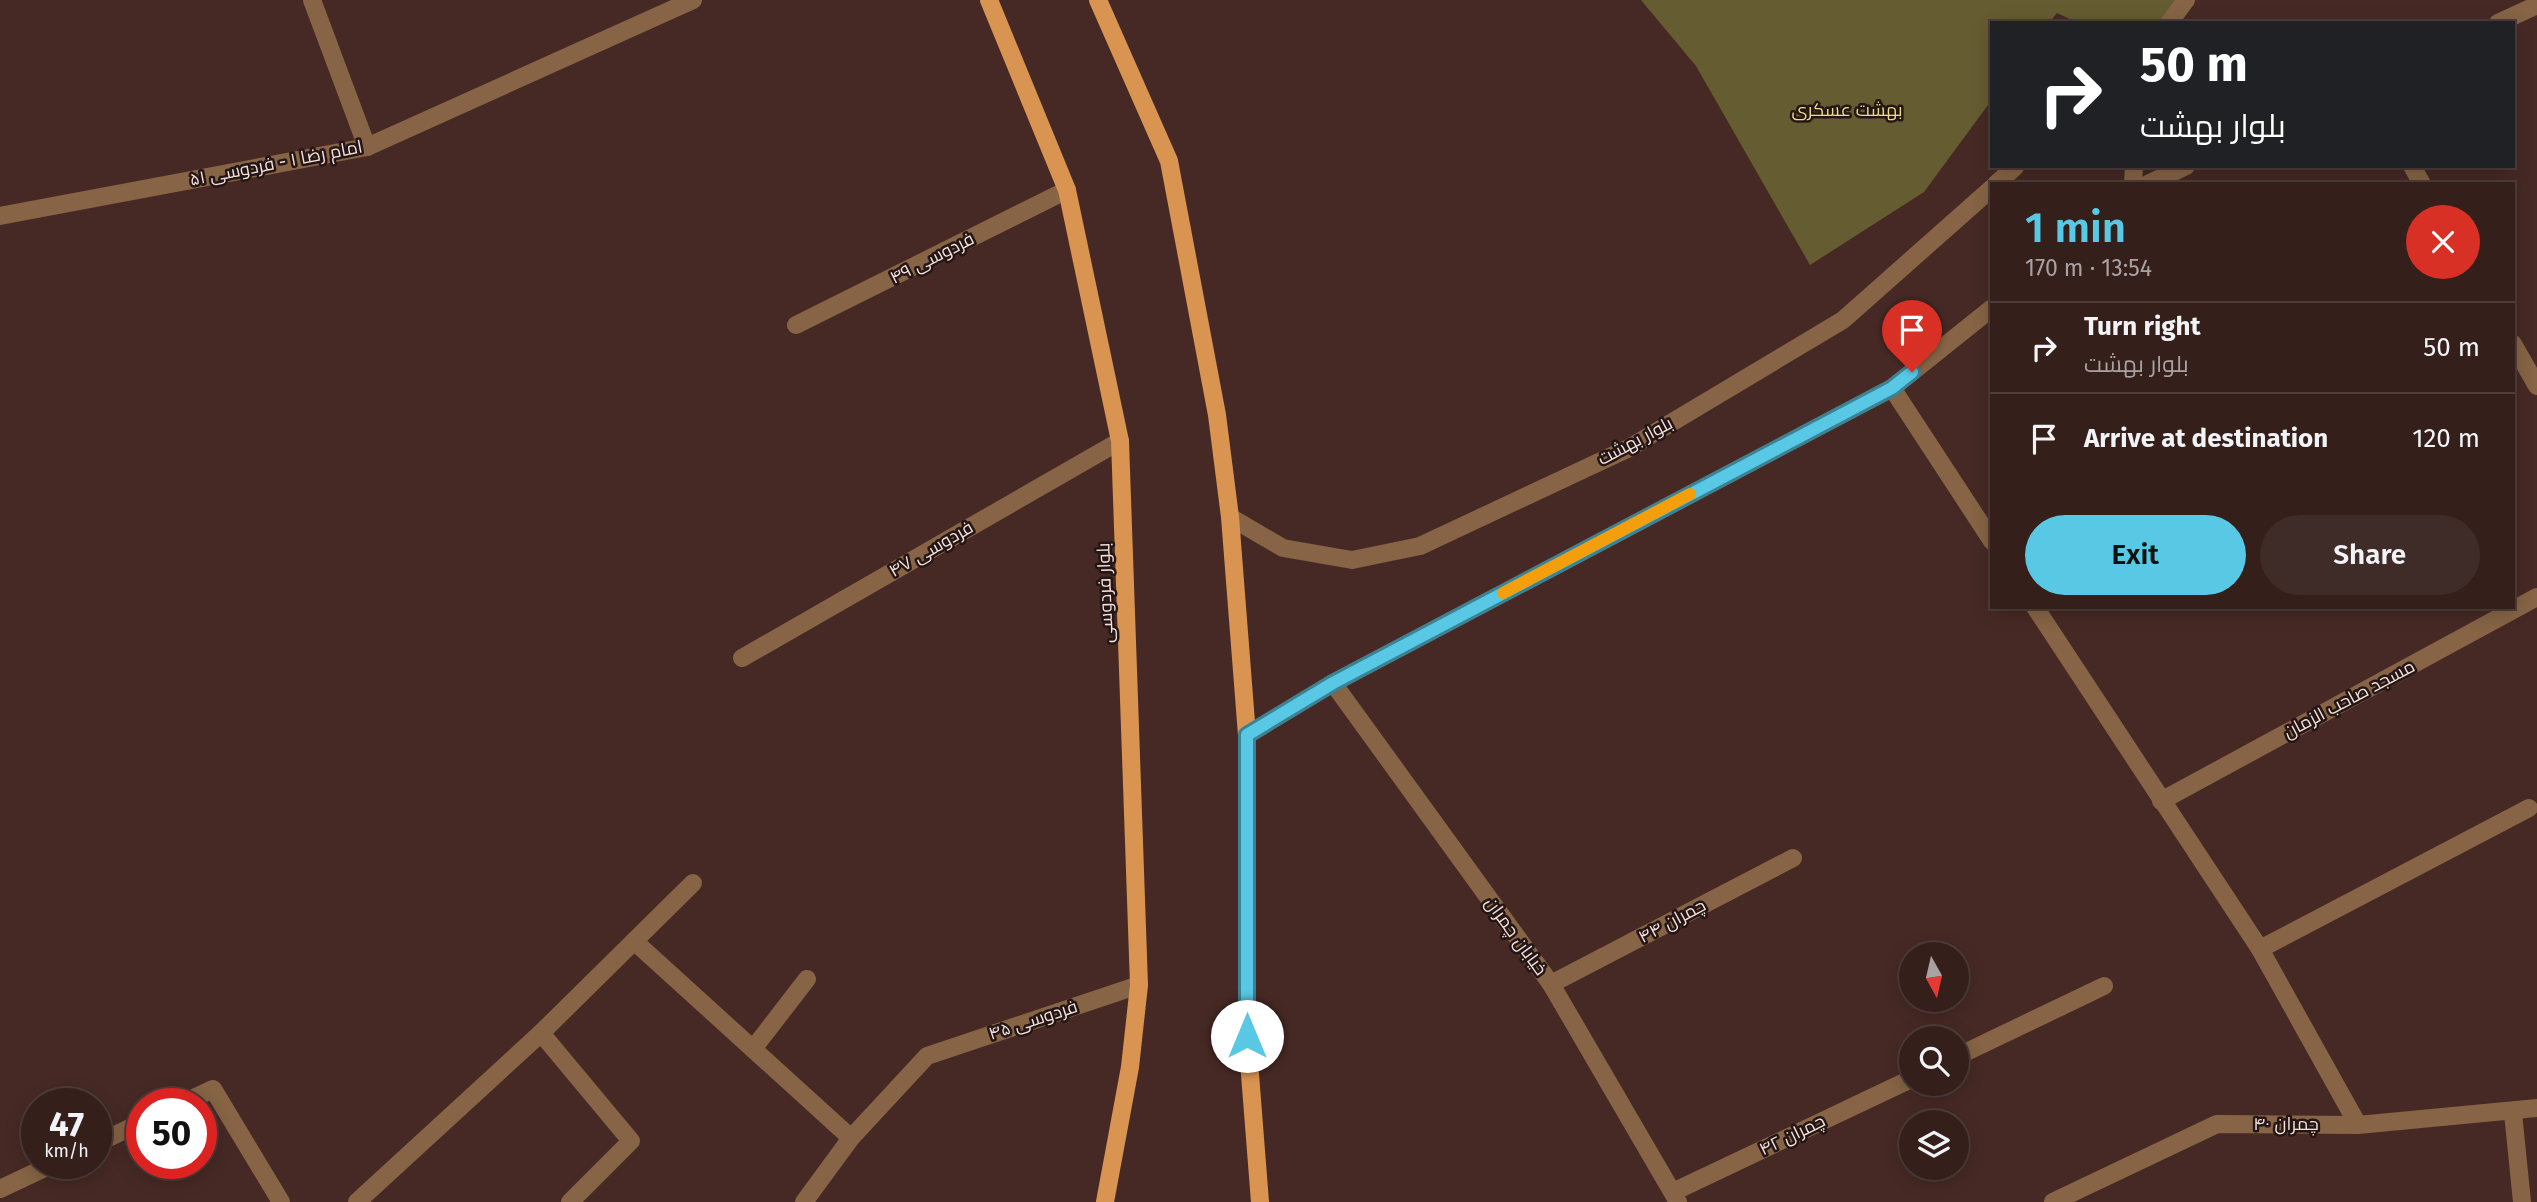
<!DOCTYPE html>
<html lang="en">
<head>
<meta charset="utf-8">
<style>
  body { margin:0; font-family:"Fira Sans",Cairo,sans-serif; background:#3f2c28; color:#f1f3f6; height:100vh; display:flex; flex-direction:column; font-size:26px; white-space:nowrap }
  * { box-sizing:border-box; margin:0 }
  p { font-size:23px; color:#a9a2a3 }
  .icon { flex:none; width:38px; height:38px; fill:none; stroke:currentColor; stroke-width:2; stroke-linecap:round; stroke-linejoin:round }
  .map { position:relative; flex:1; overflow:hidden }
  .details { position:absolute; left:1990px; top:182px; width:525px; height:427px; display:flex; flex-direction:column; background:#341f1b; border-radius:0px; box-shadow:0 4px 18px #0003,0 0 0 2px #4e3d3a }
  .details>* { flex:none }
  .guide { position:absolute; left:1990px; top:21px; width:525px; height:147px; border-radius:0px; box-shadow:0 4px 18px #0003,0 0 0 2px #4e3d3a; background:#202124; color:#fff; overflow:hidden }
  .needle { width:46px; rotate:172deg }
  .fabs { position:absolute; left:1899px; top:942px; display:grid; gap:14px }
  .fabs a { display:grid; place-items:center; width:70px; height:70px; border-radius:50%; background:#341f1b; box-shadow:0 4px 18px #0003,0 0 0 2px #4e3d3a; font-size:35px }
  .speed { position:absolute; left:21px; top:1088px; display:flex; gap:14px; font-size:35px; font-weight:700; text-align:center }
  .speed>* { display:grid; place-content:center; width:91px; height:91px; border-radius:50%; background:#341f1b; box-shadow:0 4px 18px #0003,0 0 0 2px #4e3d3a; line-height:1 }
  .speed small { font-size:18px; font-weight:400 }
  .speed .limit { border:10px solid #d22; background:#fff; color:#111 }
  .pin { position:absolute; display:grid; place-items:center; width:60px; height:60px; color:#fff; margin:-72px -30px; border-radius:50% 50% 50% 0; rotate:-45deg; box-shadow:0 0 7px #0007 }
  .pin .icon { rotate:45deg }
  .me { position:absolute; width:77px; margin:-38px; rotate:0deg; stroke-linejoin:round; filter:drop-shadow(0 0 5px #0008) }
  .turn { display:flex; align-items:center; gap:24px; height:147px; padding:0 35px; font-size:32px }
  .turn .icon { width:91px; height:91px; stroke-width:2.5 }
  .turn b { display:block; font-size:49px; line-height:60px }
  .round { display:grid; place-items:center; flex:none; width:74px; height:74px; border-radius:37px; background:#3f2c28 }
  .overview { display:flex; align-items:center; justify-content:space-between; height:119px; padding:0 35px }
  h1 { font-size:42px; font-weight:600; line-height:52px; color:#59c8e5 }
  .primary-button { display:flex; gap:14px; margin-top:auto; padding:14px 35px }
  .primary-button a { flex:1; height:80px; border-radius:42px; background:#59c8e5; color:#111; font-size:28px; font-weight:600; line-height:80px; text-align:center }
  .primary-button a+a { background:#3f2c28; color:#f1f3f6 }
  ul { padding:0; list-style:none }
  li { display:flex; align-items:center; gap:21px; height:91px; padding:0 35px; border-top:2px solid #4e3d3a }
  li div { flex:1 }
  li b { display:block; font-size:26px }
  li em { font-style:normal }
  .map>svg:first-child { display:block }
  .green { fill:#655c31 }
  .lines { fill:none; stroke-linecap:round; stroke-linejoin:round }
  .minor { stroke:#866445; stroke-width:18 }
  .major { stroke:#d89450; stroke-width:18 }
  .route-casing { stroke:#3a8295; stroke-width:18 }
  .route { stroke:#59c8e5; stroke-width:12 }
  .slow { stroke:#f59e0b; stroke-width:12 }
  .labels { text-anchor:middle; stroke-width:5; stroke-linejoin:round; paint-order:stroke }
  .park-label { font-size:18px; fill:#eedc85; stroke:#231614 }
  .street-label { font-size:18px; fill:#f4e0dd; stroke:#231614 }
</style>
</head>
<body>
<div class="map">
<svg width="2537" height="1202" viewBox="0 0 2537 1202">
  <rect width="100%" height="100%" fill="#462924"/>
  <polygon class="green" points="1641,0 2178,0 2161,23 2078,23 2057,13 2049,23 1992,23 1991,101 1924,192 1810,265 1696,66"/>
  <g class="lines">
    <g class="minor">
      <polyline points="312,0 367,147"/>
      <polyline points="2169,23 2186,0"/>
      <polyline points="2498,23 2537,5"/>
      <polyline points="2412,166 2422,184"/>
      <polyline points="1996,184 2015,167"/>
      <polyline points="2133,184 2134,166"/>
      <polyline points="2148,184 2186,166"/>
      <polyline points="0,216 367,147 693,0"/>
      <polyline points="796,325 1067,190"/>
      <polyline points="2513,344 2537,386"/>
      <polyline points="1892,388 1992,541"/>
      <polyline points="1230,517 1283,548 1352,560 1420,546 1629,448 1843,320 1992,188"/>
      <polyline points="2035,607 2260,949 2358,1125"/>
      <polyline points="742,658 1120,441"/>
      <polyline points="1333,683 1551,984 1678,1202"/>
      <polyline points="1247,735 1333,683 1892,388 1992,308"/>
      <polyline points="2161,801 2537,597"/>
      <polyline points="634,941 851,1138"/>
      <polyline points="2260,949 2529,808"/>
      <polyline points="1551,984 1793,858"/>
      <polyline points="541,1033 631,1141 570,1202"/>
      <polyline points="753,1049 807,979"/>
      <polyline points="1956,1057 2104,986"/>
      <polyline points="181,1104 213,1089 281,1202"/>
      <polyline points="2513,1113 2522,1202"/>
      <polyline points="96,1144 142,1122"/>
      <polyline points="0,1189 53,1164"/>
      <polyline points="1673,1192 1911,1079"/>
      <polyline points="357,1202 541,1033 693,883"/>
      <polyline points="804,1202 851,1138 927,1056 1139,985"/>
      <polyline points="2053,1202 2217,1124 2358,1125 2537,1108"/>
    </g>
    <g class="major">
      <polyline points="989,0 1067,190 1120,441 1139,985 1130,1067 1105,1202"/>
      <polyline points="1098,0 1169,161 1217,415 1230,517 1247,735 1247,1036 1260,1202"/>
    </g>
  </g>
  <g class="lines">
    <g class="route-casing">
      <polyline id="route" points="1247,1036 1247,735 1333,683 1892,388 1912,372"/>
    </g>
    <use href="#route" class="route"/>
    <polyline class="slow" points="1503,593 1690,494"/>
  </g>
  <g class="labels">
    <g class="park-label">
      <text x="1847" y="116">بهشت عسکری</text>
    </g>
    <g class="street-label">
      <text transform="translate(276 163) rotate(-11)" y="6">امام رضا ۱ - فردوسی ۵۱</text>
      <text transform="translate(932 258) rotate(-27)" y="6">فردوسی ۴۹</text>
      <text transform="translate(1635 441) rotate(-28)" y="6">بلوار بهشت</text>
      <text transform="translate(931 549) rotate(-30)" y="6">فردوسی ۴۷</text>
      <text transform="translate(1105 593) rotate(-92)" y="6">بلوار فردوسی</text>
      <text transform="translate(2349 699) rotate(-28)" y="6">مسجد صاحب الزمان</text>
      <text transform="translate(1672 921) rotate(-28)" y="6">چمران ۴۴</text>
      <text transform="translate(1516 936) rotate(54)" y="6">خیابان چمران</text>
      <text transform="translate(1033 1020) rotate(-18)" y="6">فردوسی ۴۵</text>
      <text x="2286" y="1130">چمران ۴۰</text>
      <text transform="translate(1792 1135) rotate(-26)" y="6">چمران ۴۲</text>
    </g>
  </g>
</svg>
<div class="fabs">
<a><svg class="needle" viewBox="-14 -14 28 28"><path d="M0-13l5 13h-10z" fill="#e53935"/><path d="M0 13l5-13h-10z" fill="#a9a2a3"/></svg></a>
<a><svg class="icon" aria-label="search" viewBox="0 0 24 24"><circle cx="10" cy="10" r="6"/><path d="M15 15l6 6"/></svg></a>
<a><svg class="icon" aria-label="layers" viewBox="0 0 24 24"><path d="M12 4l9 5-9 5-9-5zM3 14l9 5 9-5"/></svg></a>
</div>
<div class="speed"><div>47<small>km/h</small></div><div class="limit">50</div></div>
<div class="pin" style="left:1912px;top:372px;background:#d93025"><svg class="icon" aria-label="arrive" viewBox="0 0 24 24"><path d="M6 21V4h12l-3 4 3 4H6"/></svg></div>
<svg class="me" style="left:1247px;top:1036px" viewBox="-20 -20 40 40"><circle r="19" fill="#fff"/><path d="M0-13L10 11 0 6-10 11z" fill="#59c8e5"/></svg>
<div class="guide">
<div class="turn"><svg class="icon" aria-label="right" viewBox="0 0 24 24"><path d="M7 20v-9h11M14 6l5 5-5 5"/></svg><div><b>50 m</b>بلوار بهشت</div></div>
</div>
<section class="details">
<div class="overview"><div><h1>1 min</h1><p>170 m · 13:54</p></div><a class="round" style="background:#d93025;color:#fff"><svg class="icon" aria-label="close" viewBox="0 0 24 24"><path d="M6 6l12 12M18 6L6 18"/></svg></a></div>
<ul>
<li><svg class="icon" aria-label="right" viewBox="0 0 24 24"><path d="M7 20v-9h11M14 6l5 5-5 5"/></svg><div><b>Turn right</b><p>بلوار بهشت</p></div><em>50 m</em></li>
<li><svg class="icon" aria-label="arrive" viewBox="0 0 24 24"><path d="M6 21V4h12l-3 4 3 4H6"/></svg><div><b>Arrive at destination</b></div><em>120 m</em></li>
</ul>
<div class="primary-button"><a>Exit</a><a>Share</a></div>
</section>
</div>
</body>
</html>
